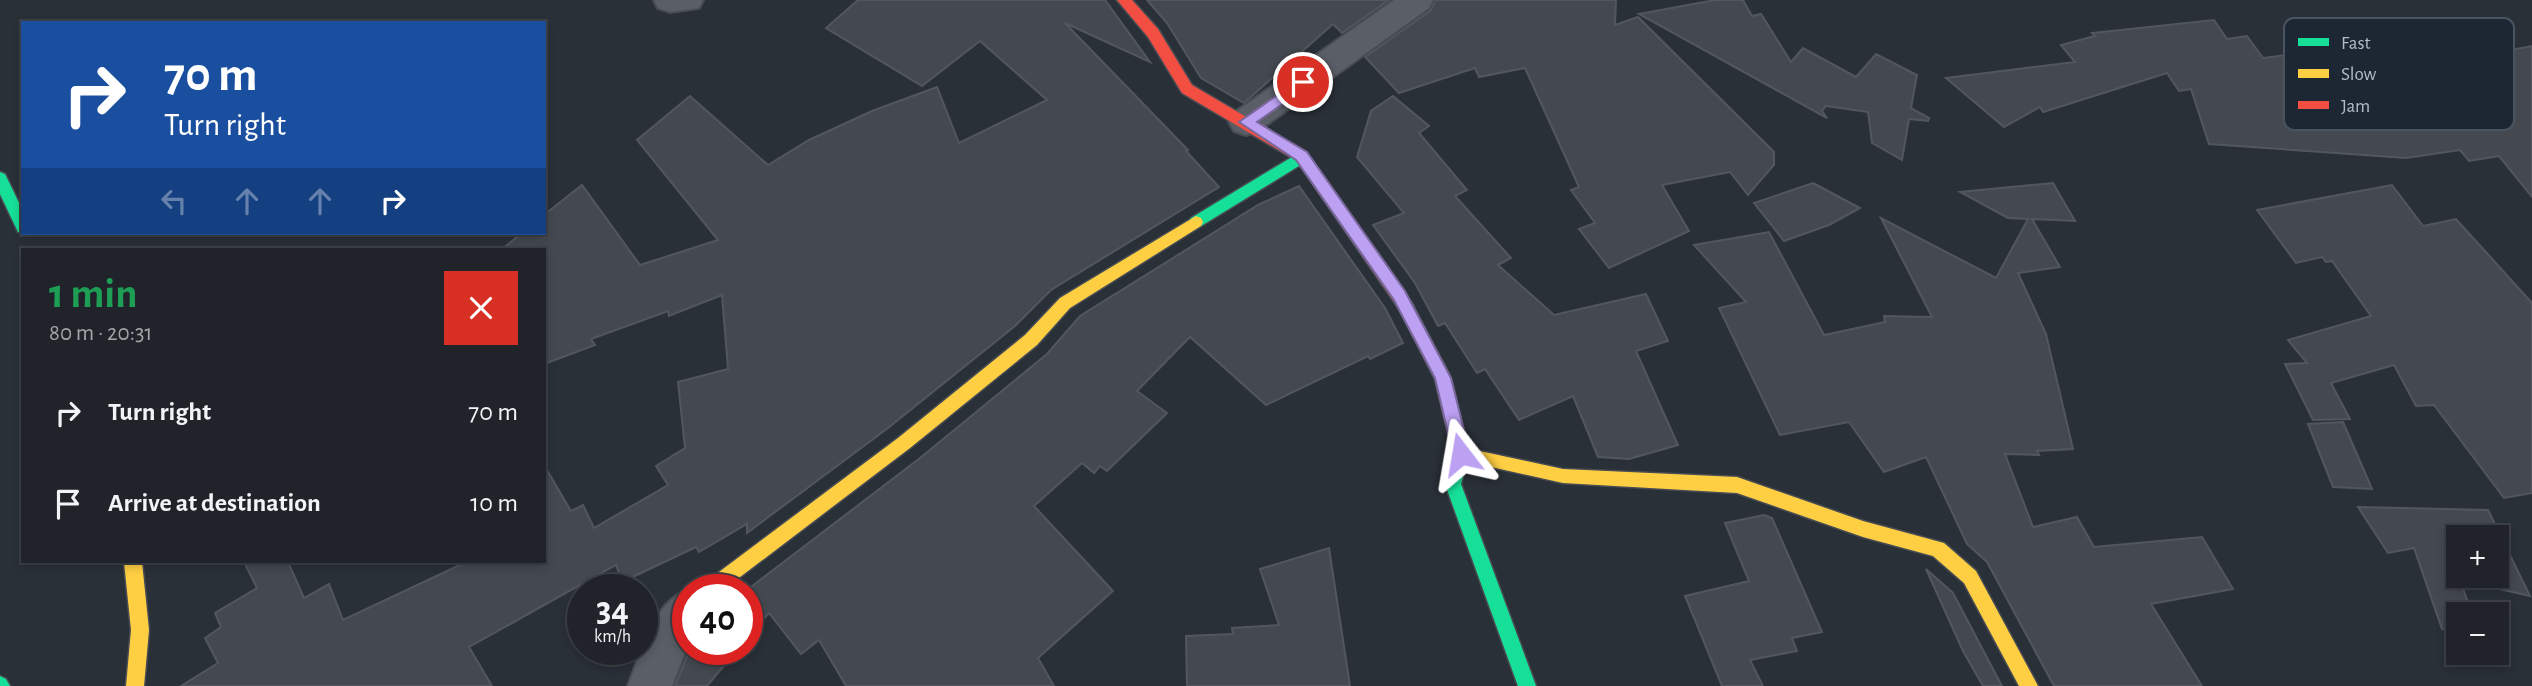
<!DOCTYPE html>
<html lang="en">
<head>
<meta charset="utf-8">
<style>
  body { margin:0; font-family:"Alegreya Sans",sans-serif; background:#282c32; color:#f1f3f6; height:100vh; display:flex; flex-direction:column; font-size:26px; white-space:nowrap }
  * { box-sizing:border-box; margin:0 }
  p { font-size:23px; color:#a2a4a8 }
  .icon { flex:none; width:38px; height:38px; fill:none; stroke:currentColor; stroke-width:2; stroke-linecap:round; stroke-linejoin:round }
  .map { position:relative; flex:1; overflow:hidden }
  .sheet { position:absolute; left:21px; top:248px; width:525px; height:315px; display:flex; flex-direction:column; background:#20242a; border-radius:0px; box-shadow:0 4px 10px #0003,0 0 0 2px #3d4147 }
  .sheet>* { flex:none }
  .banner { position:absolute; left:21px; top:21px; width:525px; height:214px; border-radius:0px; box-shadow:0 4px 10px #0003,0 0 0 2px #3d4147; background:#1a4fa0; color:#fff; overflow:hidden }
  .fabs { position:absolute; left:2446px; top:525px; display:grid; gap:14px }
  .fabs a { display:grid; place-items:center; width:63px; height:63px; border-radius:0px; background:#20242a; box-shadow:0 4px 10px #0003,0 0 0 2px #3d4147; font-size:35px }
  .speed { position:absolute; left:567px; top:574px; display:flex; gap:14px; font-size:35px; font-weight:700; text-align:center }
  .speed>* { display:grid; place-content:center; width:91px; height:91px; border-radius:50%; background:#20242a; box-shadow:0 4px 10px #0003,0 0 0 2px #3d4147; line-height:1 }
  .speed small { font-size:18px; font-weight:400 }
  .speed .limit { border:10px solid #d22; background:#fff; color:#111 }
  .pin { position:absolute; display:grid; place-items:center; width:60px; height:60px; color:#fff; margin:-30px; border:4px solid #fff; border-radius:50%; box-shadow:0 2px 7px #0007 }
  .me { position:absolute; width:77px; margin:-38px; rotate:346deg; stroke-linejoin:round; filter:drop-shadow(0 0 5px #0008) }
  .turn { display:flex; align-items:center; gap:24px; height:147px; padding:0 28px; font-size:32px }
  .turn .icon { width:91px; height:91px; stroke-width:2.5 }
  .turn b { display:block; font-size:49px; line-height:60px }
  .lanes { display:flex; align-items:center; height:66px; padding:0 28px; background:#0003; justify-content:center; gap:35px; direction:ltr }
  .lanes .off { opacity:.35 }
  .round { display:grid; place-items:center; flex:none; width:74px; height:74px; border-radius:0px; background:#282c32 }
  .summary { display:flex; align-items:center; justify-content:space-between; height:119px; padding:0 28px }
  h1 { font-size:42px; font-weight:700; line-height:52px; color:#1e9e55 }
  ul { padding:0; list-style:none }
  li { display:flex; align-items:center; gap:21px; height:91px; padding:0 28px }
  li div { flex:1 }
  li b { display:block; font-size:26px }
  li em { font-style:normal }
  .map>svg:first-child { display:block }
  .building { fill:#444950; stroke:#52575f; stroke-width:2; fill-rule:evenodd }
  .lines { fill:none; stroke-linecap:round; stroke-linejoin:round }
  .street-casing { stroke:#484c53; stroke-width:4 }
  .fast-casing { stroke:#484c53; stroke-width:3 }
  .slow-casing { stroke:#484c53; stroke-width:3 }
  .jam-casing { stroke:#484c53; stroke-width:3 }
  .street { fill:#5a5e66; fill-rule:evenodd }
  .fast { fill:#16e098; fill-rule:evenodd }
  .slow { fill:#ffcf43; fill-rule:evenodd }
  .jam { fill:#f24e42; fill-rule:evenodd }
  .route { fill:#bca0f2; stroke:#7a689d; stroke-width:2 }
  .key { fill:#1d2633; stroke:#4a5360; stroke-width:2 }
  .key-label { font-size:19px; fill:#b4bcc9 }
</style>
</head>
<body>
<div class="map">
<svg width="2532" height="686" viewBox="0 0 2532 686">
  <rect width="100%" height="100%" fill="#2a3038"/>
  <g class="building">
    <polygon points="858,0 1105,0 1150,62 1065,23 1188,150 1186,151 1219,187 1051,290 1015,326 888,428 747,533 747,524 699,552 696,547 622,582 616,565 469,647 492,686 181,686 218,663 205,638 221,627 215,613 257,588 244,562 288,562 304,598 329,584 343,620 466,562 544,562 544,465 571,511 583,505 594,528 668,485 656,466 685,448 678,382 728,369 722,295 669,316 668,311 591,339 595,345 544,364 544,250 501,250 522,233 544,233 544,215 582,185 640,265 718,240 637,140 690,96 768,165 809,140 872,111 937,87 959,143 1047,100 980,41 922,86 826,28"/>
    <polygon points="1147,0 1389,0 1342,33 1333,24 1244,103 1201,78 1167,23"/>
    <polygon points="1435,0 1616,0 1615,25 1638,17 1774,152 1774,165 1748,195 1730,172 1662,185 1689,231 1609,268 1579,229 1595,223 1571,190 1579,187 1525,68 1479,77 1475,68 1399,93 1365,57 1431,10"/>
    <polygon points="1715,0 1743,0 1752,16 1761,14 1791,62 1803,48 1856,77 1876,54 1917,75 1911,108 1929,118 1928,121 1909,119 1902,160 1872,143 1868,112 1826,106 1822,111 1827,118 1639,14"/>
    <polygon points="2214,20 2227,39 2247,36 2263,58 2286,55 2326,108 2495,53 2532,46 2532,197 2499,156 2469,161 2460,150 2406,158 2209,144 2191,89 2179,91 2167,73 2043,112 2040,107 2004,127 1946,78 2075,62 2061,45 2095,36 2092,33"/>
    <polygon points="1393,96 1429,126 1419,133 1467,190 1455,196 1511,258 1498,265 1554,315 1646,294 1668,341 1636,351 1678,445 1629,459 1598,457 1573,396 1519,420 1485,369 1477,373 1445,323 1438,326 1415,283 1373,225 1404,213 1357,157 1371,111"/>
    <polygon points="1813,183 1860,208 1829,225 1784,241 1754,203"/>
    <polygon points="2053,183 2075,221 2032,219 2060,267 2018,273 2046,334 2073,449 2037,451 2039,455 2005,454 2033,527 2077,517 2094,547 2202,537 2233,589 2151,604 2202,686 2054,686 1987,562 1967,544 1926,457 1884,472 1849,422 1780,435 1719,308 1746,302 1694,245 1769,232 1824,335 1885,322 1884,316 1932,317 1881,218 1996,278 2028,219 2008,218 1960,192"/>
    <polygon points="2392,185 2423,226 2456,219 2532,303 2532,493 2504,498 2434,405 2416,406 2394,365 2331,383 2350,419 2313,420 2285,364 2307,363 2288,340 2371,316 2332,261 2326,262 2322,257 2296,263 2257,210"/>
    <polygon points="1299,186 1385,308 1403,343 1370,359 1368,356 1266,405 1190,337 1137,391 1167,413 1107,471 1100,466 1094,473 1082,463 1034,506 1113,591 1038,658 1054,686 846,686 819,640 801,654 769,613 747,638 747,590 920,458 1047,354 1080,316 1258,205"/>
    <polygon points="2343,422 2372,489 2333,487 2308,424"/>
    <path d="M2358 507 2488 510 2530 596 2460 580 2472 614H2459V631L2442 629 2414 548 2388 553ZM2459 537H2497V576H2459Z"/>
    <polygon points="1764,515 1772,518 1822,632 1792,638 1797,651 1750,660 1763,686 1722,686 1685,596 1749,581 1725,523"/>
    <polygon points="1329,548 1350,686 1187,686 1186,636 1233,634 1232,628 1279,625 1260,569"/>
    <polygon points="1926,569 1953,593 2002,686 1983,686 1963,651"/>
    <polygon points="690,649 738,649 707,686 675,686"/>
  </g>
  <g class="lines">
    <g class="street-casing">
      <g id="street">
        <polygon points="654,0 703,0 699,8 670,12 658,8"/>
        <polygon points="1394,0 1433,0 1429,8 1258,131 1246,135 1234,131 1229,122 1234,113"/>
        <path d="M688 590V645L672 686H628C642 651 652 603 688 590Z"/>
      </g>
    </g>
    <g class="fast-casing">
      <g id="fast">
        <polygon points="1302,151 1307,153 1309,157 1307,161 1201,226 1191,226 1189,222 1191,218"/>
        <polygon points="0,172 5,174 23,211 23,233 27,233 18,232 0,194"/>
        <polygon points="1406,301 1411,302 1451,378 1469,454 1461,484 1536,686 1518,686 1445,484 1453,454 1435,379 1398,307 1401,302"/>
        <polygon points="0,676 6,679 10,686 0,686"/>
      </g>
    </g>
    <g class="slow-casing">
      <g id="slow">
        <polygon points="1196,216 1201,218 1203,222 1201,226 1070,308 1037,345 910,448 723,590 700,590 703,584 898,438 1025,335 1060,298"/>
        <polygon points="1461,447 1563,469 1737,477 1863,521 1944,543 1976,571 2038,686 2019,686 1964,583 1933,556 1863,537 1737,493 1563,483 1455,459 1453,454 1455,449"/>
        <polygon points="124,562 142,562 149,630 144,686 126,686 131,630"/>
      </g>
    </g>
    <g class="jam-casing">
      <polygon id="jam" points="1117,0 1132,0 1158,29 1192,85 1307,153 1411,302 1414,307 1411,312 1401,312 1297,161 1182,93 1148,37"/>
    </g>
    <use href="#street" class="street"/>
    <use href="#fast" class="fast"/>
    <use href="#slow" class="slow"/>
    <use href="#jam" class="jam"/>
  </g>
  <polygon class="route" points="1303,77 1308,78 1308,86 1257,122 1307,152 1405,291 1451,378 1470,454 1467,459 1455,459 1453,454 1435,378 1394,300 1296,160 1239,122"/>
  <rect x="2284" y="18" width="230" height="112" rx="10" class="key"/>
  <rect x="2298" y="38" width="31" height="8" fill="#16e098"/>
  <rect x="2298" y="69" width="31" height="9" fill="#ffcf43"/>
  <rect x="2298" y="101" width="31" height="8" fill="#f24e42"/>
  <g class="key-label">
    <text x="2341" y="49">Fast</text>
    <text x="2341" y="80">Slow</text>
    <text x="2341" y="112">Jam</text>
  </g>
</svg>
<div class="fabs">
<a>+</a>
<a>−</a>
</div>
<div class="speed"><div>34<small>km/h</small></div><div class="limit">40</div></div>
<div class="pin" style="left:1303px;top:82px;background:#d93025"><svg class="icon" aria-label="arrive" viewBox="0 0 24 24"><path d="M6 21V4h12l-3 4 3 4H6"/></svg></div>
<svg class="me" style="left:1461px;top:454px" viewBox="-20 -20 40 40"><path d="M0-17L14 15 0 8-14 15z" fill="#bca0f2" stroke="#fff" stroke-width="4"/></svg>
<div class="banner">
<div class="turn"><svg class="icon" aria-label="right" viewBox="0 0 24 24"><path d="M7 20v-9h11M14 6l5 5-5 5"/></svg><div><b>70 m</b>Turn right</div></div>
<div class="lanes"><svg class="icon off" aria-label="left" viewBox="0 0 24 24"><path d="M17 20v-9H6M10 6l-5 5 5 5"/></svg><svg class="icon off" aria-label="ahead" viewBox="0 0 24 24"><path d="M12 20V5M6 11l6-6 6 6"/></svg><svg class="icon off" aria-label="ahead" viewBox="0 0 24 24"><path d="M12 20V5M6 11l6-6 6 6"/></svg><svg class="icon" aria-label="right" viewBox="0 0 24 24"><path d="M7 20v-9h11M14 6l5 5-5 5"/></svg></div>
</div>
<section class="sheet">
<div class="summary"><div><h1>1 min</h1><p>80 m · 20:31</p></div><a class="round" style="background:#d93025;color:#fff"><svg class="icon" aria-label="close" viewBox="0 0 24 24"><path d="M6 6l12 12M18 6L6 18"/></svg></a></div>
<ul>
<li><svg class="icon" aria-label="right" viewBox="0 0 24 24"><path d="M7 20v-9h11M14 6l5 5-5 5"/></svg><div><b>Turn right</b></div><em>70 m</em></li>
<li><svg class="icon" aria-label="arrive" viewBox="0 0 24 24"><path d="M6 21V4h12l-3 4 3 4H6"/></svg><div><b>Arrive at destination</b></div><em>10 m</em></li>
</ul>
</section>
</div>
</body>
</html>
